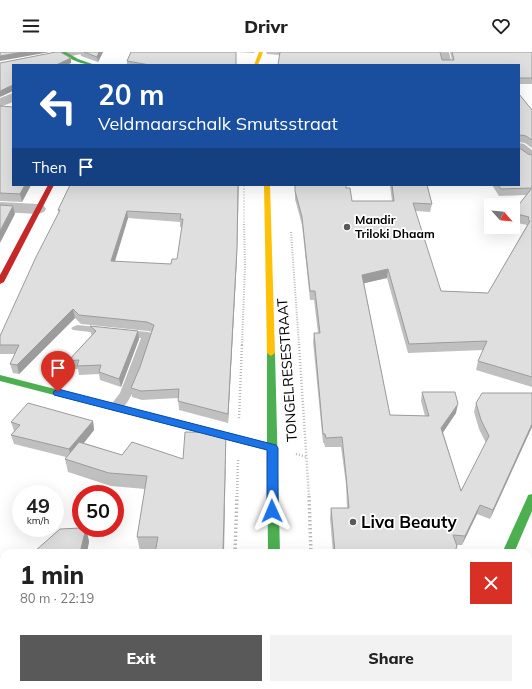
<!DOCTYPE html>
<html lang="en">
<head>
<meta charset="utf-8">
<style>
  body { margin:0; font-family:Mulish,sans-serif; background:#f2f2f2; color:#222; height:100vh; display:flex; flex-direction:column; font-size:15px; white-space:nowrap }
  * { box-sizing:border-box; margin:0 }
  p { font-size:13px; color:#767676 }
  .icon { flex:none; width:22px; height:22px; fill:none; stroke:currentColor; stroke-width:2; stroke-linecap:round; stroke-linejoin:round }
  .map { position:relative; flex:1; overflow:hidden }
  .details { position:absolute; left:0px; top:497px; width:532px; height:140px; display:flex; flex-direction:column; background:#fff; border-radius:12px 12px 0 0; box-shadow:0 4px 16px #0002 }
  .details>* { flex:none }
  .hud { position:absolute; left:12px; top:12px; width:508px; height:122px; border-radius:0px; box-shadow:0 4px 16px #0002; background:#1a4fa0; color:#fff; overflow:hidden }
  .needle { width:26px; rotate:117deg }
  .tools { position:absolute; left:484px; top:146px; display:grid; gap:8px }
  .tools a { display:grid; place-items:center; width:36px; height:36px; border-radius:0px; background:#fff; box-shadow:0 4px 16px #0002; font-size:20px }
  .speed { position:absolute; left:12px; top:433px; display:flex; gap:8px; font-size:20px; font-weight:700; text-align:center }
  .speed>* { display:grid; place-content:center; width:52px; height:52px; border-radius:50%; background:#fff; box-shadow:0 4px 16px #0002; line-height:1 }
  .speed small { font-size:10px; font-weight:400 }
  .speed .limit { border:6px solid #d22; background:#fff; color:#111 }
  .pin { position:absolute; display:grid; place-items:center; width:34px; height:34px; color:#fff; margin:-41px -17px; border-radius:50% 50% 50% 0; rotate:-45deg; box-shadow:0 0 4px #0007 }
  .pin .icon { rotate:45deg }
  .me { position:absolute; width:44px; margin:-22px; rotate:359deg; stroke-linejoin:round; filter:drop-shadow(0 0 3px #0008) }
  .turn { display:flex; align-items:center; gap:14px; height:84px; padding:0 20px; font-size:18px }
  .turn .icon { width:52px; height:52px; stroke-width:2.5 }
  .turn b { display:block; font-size:28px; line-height:34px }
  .then { display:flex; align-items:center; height:38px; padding:0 20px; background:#0003; gap:8px; font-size:15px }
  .round { display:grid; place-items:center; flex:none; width:42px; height:42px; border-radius:0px; background:#f2f2f2 }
  .overview { display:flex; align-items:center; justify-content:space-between; height:68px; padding:0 20px }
  h1 { font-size:24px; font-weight:800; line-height:30px }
  .primary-button { display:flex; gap:8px; margin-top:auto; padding:8px 20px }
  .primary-button a { flex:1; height:46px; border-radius:0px; background:#595959; color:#fff; font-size:16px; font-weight:800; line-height:46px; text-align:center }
  .primary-button a+a { background:#f2f2f2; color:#222 }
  header { display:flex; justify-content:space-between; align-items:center; height:52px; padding:0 20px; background:#fff; font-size:18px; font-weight:800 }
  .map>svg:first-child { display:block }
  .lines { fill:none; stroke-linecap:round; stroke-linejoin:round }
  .path-far3 { stroke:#b9b9b9; stroke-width:1.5; stroke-dasharray:0.5 1; stroke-linecap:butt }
  .path-far2 { stroke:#b9b9b9; stroke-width:2; stroke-dasharray:1 1.5; stroke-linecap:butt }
  .path-far1 { stroke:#b9b9b9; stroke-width:2.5; stroke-dasharray:1 2; stroke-linecap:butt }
  .path { stroke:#b9b9b9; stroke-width:3.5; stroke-dasharray:1.5 2.5; stroke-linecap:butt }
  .lane { fill:#bebebe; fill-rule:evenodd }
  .street { fill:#bebebe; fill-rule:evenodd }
  .fast { fill:#4caf50; fill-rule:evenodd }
  .slow { fill:#ffc107; fill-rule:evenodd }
  .jam { fill:#c62828; fill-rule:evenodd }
  .wall { fill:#c0c0c0; fill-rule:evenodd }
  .shaded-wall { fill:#9c9c9c }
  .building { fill:#dfdfdf; stroke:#9c9c9c; fill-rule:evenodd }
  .route { fill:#1a73e8; stroke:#114b97 }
  .poi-dot { fill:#595959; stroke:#fff; stroke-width:1.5 }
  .labels { text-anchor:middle; stroke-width:3.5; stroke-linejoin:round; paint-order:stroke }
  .far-poi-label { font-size:12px; font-weight:bold; fill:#000; stroke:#fff; text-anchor:start }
  .street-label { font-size:14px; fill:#000; stroke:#fff }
  .near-poi-label { font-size:17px; font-weight:bold; fill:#000; stroke:#fff; text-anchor:start }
</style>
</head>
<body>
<header><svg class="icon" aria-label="menu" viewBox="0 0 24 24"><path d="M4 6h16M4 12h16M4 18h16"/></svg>Drivr<svg class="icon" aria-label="heart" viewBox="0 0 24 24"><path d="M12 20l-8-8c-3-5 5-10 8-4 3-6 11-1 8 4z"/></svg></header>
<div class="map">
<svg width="532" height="637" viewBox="0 0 532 637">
  <rect width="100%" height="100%" fill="#fff"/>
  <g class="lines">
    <polyline class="path-far3" points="244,133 244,172"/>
    <g class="path-far2">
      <polyline points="291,180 299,293"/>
      <polyline points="242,293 245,214 244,171"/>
    </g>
    <g class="path-far1">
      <polyline points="299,292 309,445"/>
      <polyline points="239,366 242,292"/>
      <polyline points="296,402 307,405"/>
      <polyline points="237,445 238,407"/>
    </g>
    <g class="path">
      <polyline points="309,444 311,501"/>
      <polyline points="235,501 237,444"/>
      <polyline points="235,633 236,637"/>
    </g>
    <path class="lane" d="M77 273 148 280 152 281 154 283C147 301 135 348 120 358 117 360 114 359 111 358L109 355 120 341 141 286 73 278 71 276Z"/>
    <g class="street">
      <polygon points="63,0 82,0 81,2 67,5 63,4 62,2"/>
      <polygon points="439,0 449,0 452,13 442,13"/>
      <polygon points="13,41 13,50 0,55 0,46"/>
      <polygon points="519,91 524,92 532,98 532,109 527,108 519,102"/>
      <polygon points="0,150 38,152 44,154 46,157 44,160 38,162 0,160"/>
    </g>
    <g class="fast">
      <path d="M61 0H66L78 7 95 13C82 13 71 8 61 0Z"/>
      <polygon points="271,298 275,301 280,501 268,501 267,398 0,329 0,323 267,391 267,301"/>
      <polygon points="532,442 532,459 514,501 502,501 527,446 528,443"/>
      <polygon points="267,633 281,633 280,637 266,637"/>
      <polygon points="300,633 314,633 316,637 302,637"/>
      <polygon points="430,633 445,633 443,637 428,637"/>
    </g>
    <g class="slow">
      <polygon points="259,0 263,0 258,13 254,13"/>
      <polygon points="264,133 270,133 275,301 271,304 267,301"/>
    </g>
    <polygon class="jam" points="48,133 54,133 4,230 0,232 0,223"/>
  </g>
  <g class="wall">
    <polygon points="80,0 103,0 98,10 81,4"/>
    <polygon points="131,0 255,0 254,1 236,0 236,13 127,13 127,9"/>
    <polygon points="266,0 440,0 442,8 452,8 450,0 532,0 532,32 519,32 519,13 280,3 267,2"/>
    <polygon points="519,42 532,58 532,96 525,91 519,90"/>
    <polygon points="0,54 31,133 22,150 0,149"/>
    <polygon points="528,102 532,103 532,335 476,318 478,309 483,298 408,301 387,226 364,231 390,363 425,364 421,349 422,340 456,361 443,380 461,439 486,391 479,377 474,360 476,351 532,341 532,375 490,467 477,462 462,493 456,493 457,494 455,501 333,501 330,466 331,456 347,456 346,432 341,395 325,395 324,391 323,391 313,290 314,281 318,281 314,248 310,248 302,173 295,147 295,133 346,133 346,136 352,149 392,149 390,133 427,133 432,152 430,160 415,159 441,239 488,241 526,175 527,173 513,170 513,160 526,143 499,144 492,133 519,133"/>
    <path d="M239 133 237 204 228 371 179 358 178 346 142 348 132 345 131 336 140 315 152 280 148 279 81 272 75 266 19 322 13 321 10 312 15 302H0V284L59 161 58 158ZM128 166 180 170V175H182L177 207 171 212 115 210Z"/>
    <polygon points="90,274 138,279 139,287 121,335 100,328 99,322 79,323 78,317 70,317 68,309 92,283 91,282"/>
    <polygon points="93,369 94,378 84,391 122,403 183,407 226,381 226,394 155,499 140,499 137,485 145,437 111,434 68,420 65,407 66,405 14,392 11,383 14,379 11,370"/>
    <polygon points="89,489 87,501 36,501 35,499"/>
  </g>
  <g class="shaded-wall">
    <polygon points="23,0 50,0 0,9 0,4"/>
    <polygon points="99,0 103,0 98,10 97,5"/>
    <polygon points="71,6 71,11 67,13 56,13"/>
    <polygon points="13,33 13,39 0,45 0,39"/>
    <polygon points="25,133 31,133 22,150 20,142"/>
    <polygon points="238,133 237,204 228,371 228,362"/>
    <polygon points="13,154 15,162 0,191 0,179"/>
    <polygon points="127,159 128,166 112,218 111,209"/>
    <polygon points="388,217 387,226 361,232 362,223"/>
    <polygon points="73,257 75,266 19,322 17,313"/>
    <polygon points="138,279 139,287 121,335 119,327"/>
    <polygon points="458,352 456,361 440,385 441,376"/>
    <polygon points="93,369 94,378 71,407 69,397"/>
    <polygon points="532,372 532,375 490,467 493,458"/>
    <polygon points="226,381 226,394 224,501 223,501"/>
    <polygon points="480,453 477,462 462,493 465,484"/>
    <polygon points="86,476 89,489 87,501 80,501"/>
    <rect x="218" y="633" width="2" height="4"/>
  </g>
  <g class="building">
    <polygon points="0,0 23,0 0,4"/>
    <polygon points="56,0 60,0 71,6 56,13 13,13 13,33 0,39 0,11"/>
    <polygon points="84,0 99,0 97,5"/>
    <polygon points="131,0 236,0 236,13 150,13 127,9"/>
    <polygon points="280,0 440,0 442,8 454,8 452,0 532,0 532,26 519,26 519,13 278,13"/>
    <polygon points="519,42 532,58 532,88 526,84 521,83 519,84 519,94"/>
    <polygon points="0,54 13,55 13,133 25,133 20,142 0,141"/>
    <polygon points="519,97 521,97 528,102 532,103 532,325 478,309 487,289 409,292 388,217 362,223 390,363 429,364 422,340 455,340 458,352 441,376 461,439 489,384 481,368 476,351 482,341 532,341 532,372 493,458 480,453 465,484 453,483 457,494 454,501 335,501 331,456 349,456 346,423 342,385 326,386 325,382 323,382 314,281 320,281 315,239 310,239 302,165 295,139 295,133 346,133 346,136 350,136 352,149 394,149 392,133 427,133 432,152 413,151 441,239 488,241 530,169 528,168 529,165 513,161 513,160 532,136 501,137 498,133 519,133"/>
    <path d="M70 133H238L237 196 228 362 178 349 179 337 141 339 131 336 140 315 154 273 147 270 79 263 73 257 17 313 10 312 19 293H0V284L36 205 60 158H58ZM127 159 181 162 180 167H183L177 207H172L171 212 111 209Z"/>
    <polygon points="0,153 13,154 0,179"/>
    <polygon points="90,274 138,279 119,327 99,320 101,313 77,314 79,308 68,309 96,279"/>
    <polygon points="28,351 93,369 69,397 11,383 20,373 11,370"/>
    <polygon points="185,380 226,381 223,501 155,501 158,485 137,485 147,424 109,421 65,407 79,390 122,403 132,390 183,407"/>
    <polygon points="81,476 86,476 80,501 51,501 51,499 35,499 60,477"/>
    <polygon points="4,596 4,633 147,633 149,637 0,637 0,603"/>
    <rect x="166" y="633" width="52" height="4"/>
  </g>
  <polygon class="route" points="58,337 276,393 278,396 278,459 276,462 272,463 268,462 267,459 267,398 54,343 53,340"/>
  <g class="poi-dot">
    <circle cx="347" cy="175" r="4"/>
    <circle cx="353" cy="470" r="4"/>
  </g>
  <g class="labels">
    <g class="far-poi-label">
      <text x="355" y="172">Mandir<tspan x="355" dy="14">Triloki Dhaam</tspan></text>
    </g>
    <g class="street-label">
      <text transform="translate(287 318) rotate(-94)" y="5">TONGELRESESTRAAT</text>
    </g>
    <g class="near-poi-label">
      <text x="361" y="476">Liva Beauty</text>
    </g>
  </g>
</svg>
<div class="tools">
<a><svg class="needle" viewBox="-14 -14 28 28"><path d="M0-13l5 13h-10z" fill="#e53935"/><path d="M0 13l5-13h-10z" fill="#767676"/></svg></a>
</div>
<div class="speed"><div>49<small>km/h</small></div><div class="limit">50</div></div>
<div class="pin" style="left:58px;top:340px;background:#d93025"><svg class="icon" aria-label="arrive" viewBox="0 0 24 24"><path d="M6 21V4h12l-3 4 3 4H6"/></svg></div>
<svg class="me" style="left:272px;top:459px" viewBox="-20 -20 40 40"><path d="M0-17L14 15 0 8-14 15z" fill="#1a73e8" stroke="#fff" stroke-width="4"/></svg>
<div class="hud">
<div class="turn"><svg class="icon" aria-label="left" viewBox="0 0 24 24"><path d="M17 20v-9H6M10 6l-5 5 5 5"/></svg><div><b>20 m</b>Veldmaarschalk Smutsstraat</div></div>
<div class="then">Then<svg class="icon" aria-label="arrive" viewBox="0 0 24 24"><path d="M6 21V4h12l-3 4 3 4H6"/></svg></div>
</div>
<section class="details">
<div class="overview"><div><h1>1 min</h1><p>80 m · 22:19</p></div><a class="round" style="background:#d93025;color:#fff"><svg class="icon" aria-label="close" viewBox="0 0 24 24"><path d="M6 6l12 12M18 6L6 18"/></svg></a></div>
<div class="primary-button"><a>Exit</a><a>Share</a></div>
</section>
</div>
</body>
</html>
